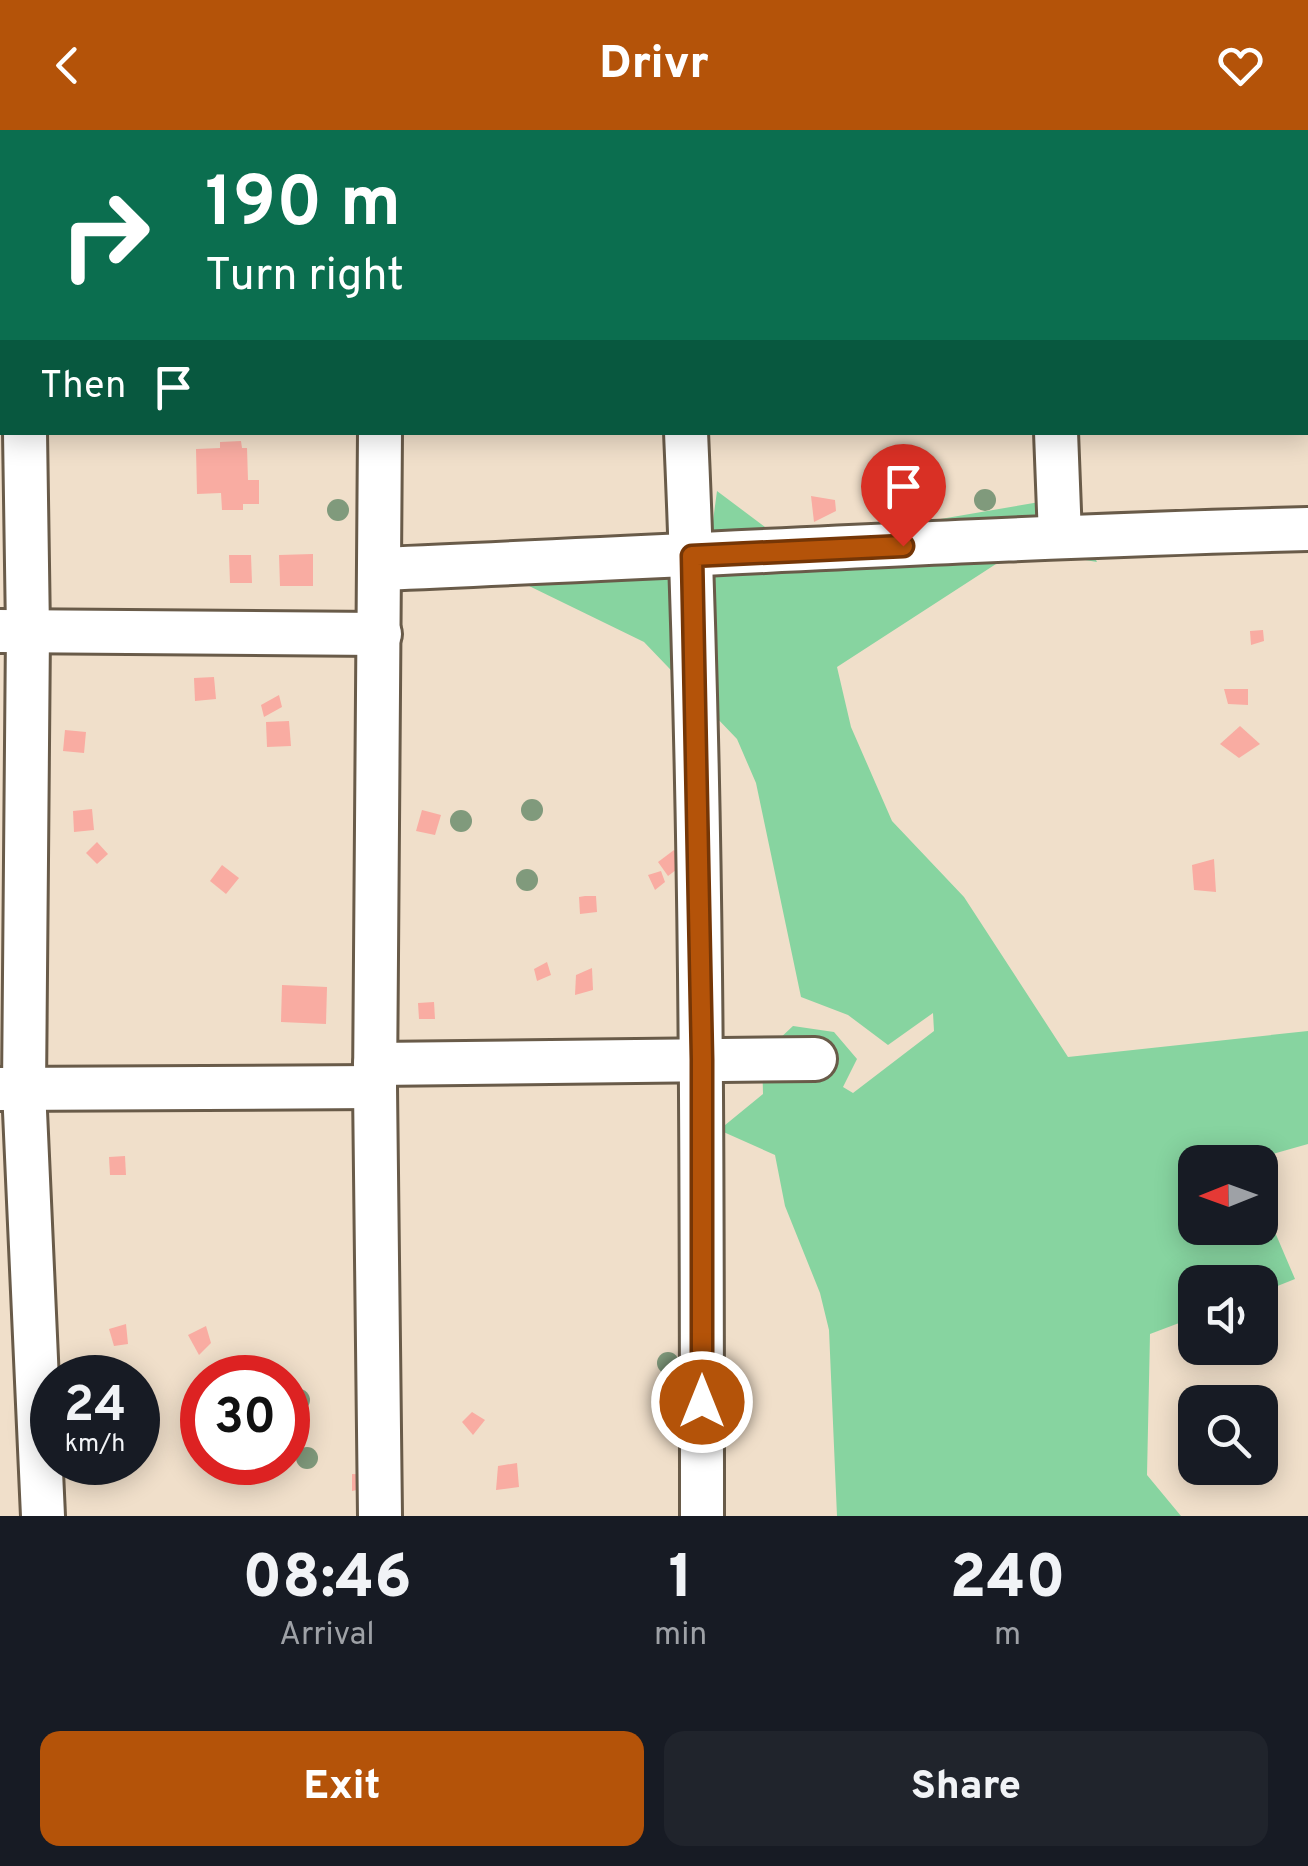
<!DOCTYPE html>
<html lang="en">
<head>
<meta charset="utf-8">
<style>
  body { margin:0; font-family:Overpass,sans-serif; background:#20242c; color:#f1f3f6; height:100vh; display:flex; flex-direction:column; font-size:38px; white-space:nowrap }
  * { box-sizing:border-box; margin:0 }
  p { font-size:32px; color:#9ea1a6 }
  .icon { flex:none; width:55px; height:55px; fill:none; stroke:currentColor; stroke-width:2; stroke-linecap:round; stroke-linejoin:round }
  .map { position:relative; height:1386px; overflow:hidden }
  .side { display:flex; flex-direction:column; background:#171b24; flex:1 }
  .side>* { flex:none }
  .hud { position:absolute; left:0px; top:0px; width:1310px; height:305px; box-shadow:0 5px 25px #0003; background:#0b6e4f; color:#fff; overflow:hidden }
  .needle { width:65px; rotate:269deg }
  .fabs { position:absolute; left:1178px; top:1015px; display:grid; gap:20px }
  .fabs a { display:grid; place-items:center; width:100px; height:100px; border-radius:20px; background:#171b24; box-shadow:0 5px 25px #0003; font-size:50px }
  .speed { position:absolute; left:30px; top:1225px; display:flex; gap:20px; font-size:50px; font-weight:700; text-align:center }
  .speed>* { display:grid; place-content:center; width:130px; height:130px; border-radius:50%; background:#171b24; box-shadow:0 5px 25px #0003; line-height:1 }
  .speed small { font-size:25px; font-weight:400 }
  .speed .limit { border:15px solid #d22; background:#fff; color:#111 }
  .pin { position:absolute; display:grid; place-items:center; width:85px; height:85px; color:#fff; margin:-102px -42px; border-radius:50% 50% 50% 0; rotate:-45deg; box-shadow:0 0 10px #0007 }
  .pin .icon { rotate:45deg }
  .me { position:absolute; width:110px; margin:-55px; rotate:0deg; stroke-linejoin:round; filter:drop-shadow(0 0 8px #0008) }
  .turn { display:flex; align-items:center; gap:35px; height:210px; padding:0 40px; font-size:45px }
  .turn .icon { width:130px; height:130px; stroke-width:2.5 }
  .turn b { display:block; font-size:70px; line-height:85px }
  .then { display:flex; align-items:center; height:95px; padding:0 40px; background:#0003; gap:20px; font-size:38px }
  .eta { display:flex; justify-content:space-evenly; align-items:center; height:170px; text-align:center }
  .eta b { font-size:60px; font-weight:800; line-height:70px }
  .cta { display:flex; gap:20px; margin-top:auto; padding:20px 40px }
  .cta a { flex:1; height:115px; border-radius:20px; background:#b45309; color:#fff; font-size:40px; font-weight:800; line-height:115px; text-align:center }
  .cta a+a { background:#20242c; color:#f1f3f6 }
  header { display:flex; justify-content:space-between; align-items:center; height:130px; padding:0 40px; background:#b45309; color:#fff; font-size:45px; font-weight:800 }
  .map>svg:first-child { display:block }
  .green { fill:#87d4a0 }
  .building { fill:#f9aca2 }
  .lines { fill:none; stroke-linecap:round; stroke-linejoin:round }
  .minor-casing { stroke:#695b49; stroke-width:48 }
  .minor { stroke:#fff; stroke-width:42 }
  .tree { fill:#809a7c }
  .route-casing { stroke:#753606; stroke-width:25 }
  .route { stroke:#b45309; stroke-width:18 }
</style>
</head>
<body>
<header><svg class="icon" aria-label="back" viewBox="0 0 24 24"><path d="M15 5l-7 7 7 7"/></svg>Drivr<svg class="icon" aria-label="heart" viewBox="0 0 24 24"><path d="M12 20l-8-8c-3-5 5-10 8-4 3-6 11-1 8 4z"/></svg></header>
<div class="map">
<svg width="1308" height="1386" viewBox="0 0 1308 1386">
  <rect width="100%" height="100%" fill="#f0dfca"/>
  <polygon class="green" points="717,361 789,415 1063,368 1097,432 1019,419 837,537 851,597 892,691 964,767 1068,927 1308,901 1308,1014 1245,1032 1195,1032 1195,1098 1260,1098 1260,1067 1295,1149 1260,1163 1260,1152 1195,1152 1195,1187 1150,1204 1147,1345 1181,1386 837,1386 829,1200 820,1163 785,1076 775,1025 719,1000 763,964 762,925 793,896 834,902 857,929 843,957 853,963 934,901 933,883 888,915 848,885 801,867 756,653 737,609 644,512 480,432 709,421"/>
  <g class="building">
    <polygon points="241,311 242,318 247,318 248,350 259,350 259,374 243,374 243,380 222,380 221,363 197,364 196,319 220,318 220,312"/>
    <polygon points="811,366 835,370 836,381 814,392"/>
    <polygon points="313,424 313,456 280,456 279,425"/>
    <polygon points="229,425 251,425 252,453 230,453"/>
    <polygon points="1263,500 1264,511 1251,515 1250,501"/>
    <polygon points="214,547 216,569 195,571 194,548"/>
    <polygon points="1224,559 1248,559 1248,575 1228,574"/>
    <polygon points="279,565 282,577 264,587 261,575"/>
    <polygon points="289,591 291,616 267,617 266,592"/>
    <polygon points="1240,596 1260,614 1239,628 1220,614"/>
    <polygon points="65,600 86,602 84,623 63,621"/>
    <polygon points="92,679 94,700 74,702 73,681"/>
    <polygon points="422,680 441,685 435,705 416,701"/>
    <polygon points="97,712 108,724 97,734 86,723"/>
    <polygon points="674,720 684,734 668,746 658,732"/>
    <polygon points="1214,729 1216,762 1194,760 1192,735"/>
    <polygon points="222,735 239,748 226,764 210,751"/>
    <polygon points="661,741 665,752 655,760 648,745"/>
    <polygon points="585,766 596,766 597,782 580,784 579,767"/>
    <polygon points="547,832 551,845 537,851 534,839"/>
    <polygon points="592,838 593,860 575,865 576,845"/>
    <polygon points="282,855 327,857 326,894 281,892"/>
    <polygon points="434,872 435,889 419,889 418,873"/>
    <polygon points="125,1026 126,1045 110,1045 109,1027"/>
    <polygon points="126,1194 128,1214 114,1216 109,1199"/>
    <polygon points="206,1196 211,1213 199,1225 188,1205"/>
    <polygon points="472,1282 485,1290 473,1305 462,1292"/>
    <polygon points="517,1333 519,1357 496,1360 498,1336"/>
    <polygon points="352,1344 377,1345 376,1356 352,1361"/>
  </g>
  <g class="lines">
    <g class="minor-casing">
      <g id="minor">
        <polyline points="20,0 20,2"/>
        <polyline points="312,0 313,2"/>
        <polyline points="672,0 672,2"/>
        <polyline points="1046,0 1046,2"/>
        <polyline points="25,302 28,501 24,959 43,1386"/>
        <path d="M686 302C702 663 702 1025 702 1386"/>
        <polyline points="1056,302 1060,407"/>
        <path d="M381 439C690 426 999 407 1308 399"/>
        <polyline points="0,501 380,504"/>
        <polyline points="375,934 815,929"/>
        <polyline points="0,959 375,957"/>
        <polyline points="380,1386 375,957 380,302"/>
      </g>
    </g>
    <use href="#minor" class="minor"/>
  </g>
  <g class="tree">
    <circle cx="985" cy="370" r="11"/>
    <circle cx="338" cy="380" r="11"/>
    <circle cx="532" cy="680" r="11"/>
    <circle cx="461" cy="691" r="11"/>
    <circle cx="527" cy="750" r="11"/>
    <circle cx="668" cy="1233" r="11"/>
    <circle cx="299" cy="1270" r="11"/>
    <circle cx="307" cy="1328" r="11"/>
  </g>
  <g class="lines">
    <g class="route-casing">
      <polyline id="route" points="702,1272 702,930 692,426 903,416"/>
    </g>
    <use href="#route" class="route"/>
  </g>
</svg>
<div class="fabs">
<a><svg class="needle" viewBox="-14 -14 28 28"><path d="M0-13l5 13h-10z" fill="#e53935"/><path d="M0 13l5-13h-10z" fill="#9ea1a6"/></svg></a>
<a><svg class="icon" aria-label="sound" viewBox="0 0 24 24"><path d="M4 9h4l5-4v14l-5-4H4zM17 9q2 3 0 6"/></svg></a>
<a><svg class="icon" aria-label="search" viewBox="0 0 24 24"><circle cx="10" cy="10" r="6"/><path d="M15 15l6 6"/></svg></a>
</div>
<div class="speed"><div>24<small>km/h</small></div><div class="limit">30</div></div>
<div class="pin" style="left:903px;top:416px;background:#d93025"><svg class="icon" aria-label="arrive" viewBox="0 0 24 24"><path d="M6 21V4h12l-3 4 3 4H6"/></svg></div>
<svg class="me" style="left:702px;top:1272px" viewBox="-20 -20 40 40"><circle r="17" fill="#b45309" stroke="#fff" stroke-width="3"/><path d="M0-11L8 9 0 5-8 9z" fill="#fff"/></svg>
<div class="hud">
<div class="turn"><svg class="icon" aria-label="right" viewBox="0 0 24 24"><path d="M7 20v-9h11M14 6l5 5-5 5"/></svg><div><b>190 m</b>Turn right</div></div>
<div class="then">Then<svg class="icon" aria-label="arrive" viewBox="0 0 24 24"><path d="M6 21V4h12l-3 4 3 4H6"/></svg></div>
</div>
</div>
<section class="side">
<div class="eta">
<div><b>08:46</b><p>Arrival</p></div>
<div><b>1</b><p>min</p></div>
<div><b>240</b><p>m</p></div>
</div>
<div class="cta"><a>Exit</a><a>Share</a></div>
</section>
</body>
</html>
